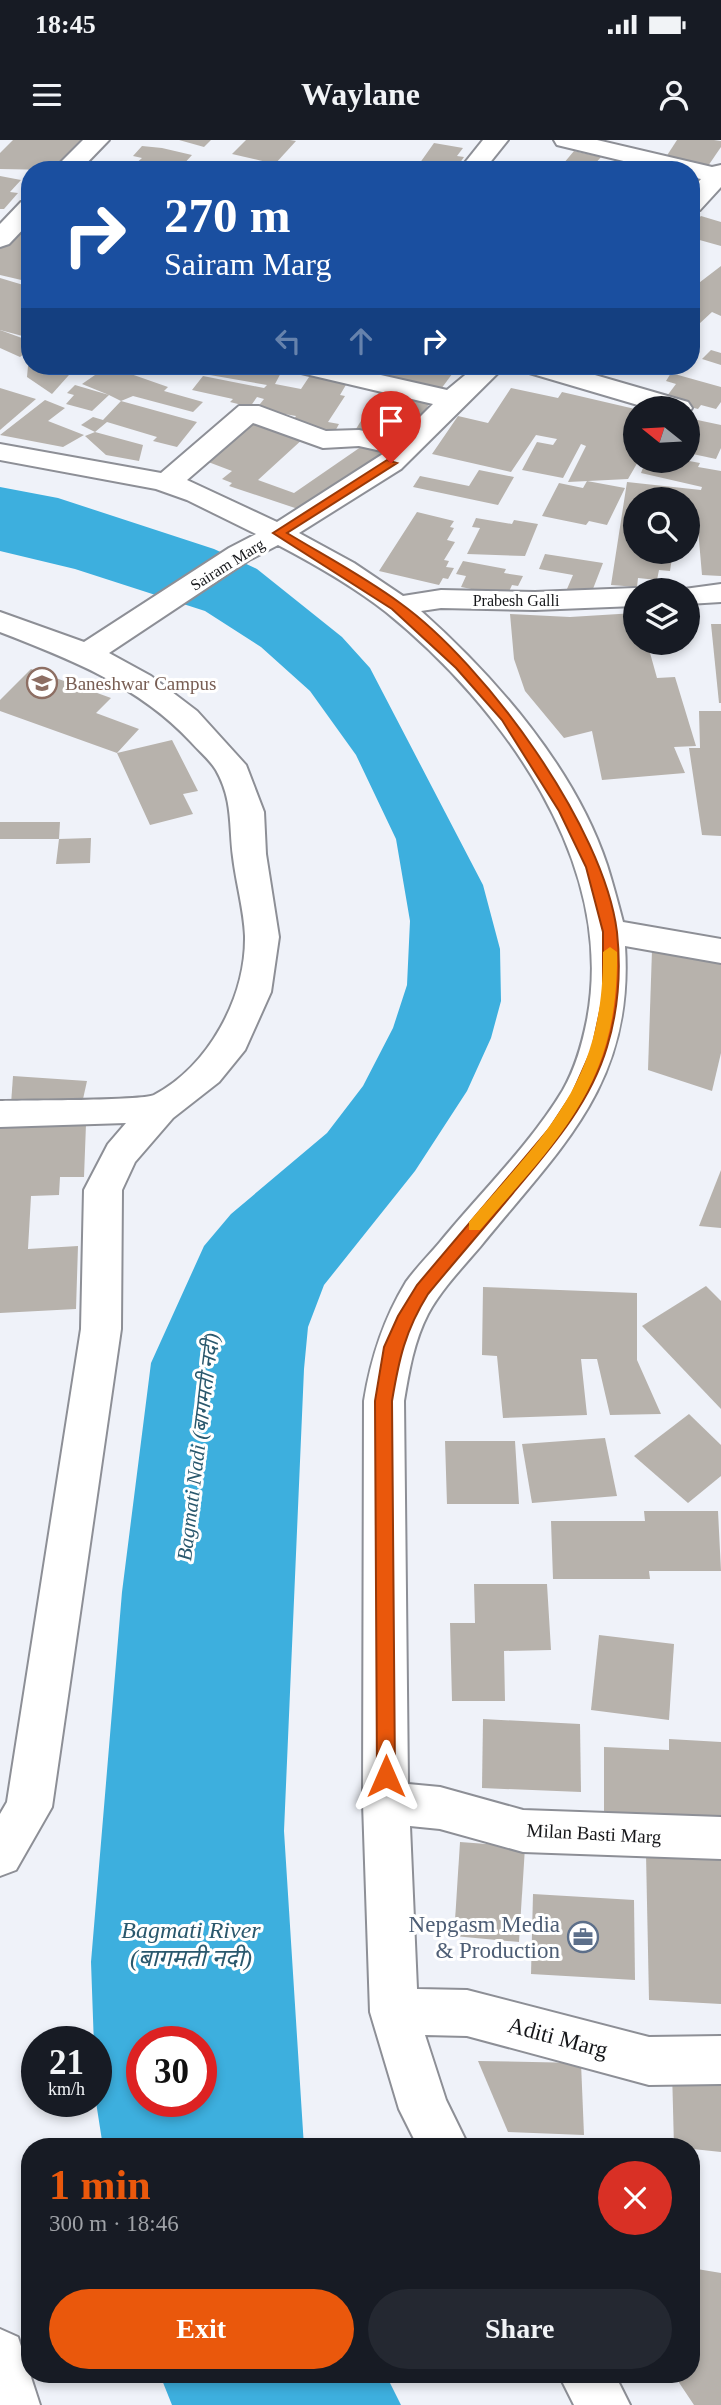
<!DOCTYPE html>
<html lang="en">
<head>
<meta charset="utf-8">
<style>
  body { margin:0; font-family:"Times New Roman","Noto Sans Devanagari",serif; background:#242831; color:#f1f3f6; height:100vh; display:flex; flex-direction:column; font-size:26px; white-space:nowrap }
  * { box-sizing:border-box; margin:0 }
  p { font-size:23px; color:#9ea1a6 }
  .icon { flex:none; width:38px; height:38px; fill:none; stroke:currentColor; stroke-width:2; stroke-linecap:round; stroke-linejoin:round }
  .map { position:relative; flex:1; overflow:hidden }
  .details { position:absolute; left:21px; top:1998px; width:679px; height:245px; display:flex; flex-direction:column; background:#171b24; border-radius:28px; box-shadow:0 4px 10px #0003 }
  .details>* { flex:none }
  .banner { position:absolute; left:21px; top:21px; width:679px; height:214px; border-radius:28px; box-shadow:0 4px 10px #0003; background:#1a4fa0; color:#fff; overflow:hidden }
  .needle { width:46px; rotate:288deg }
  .controls { position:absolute; left:623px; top:256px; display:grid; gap:14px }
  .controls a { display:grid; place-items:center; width:77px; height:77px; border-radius:50%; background:#171b24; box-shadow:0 4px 10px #0003; font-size:35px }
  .speed { position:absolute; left:21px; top:1886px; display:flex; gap:14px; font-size:35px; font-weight:700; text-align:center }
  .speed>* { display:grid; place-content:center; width:91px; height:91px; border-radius:50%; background:#171b24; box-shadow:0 4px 10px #0003; line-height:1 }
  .speed small { font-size:18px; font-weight:400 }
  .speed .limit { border:10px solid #d22; background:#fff; color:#111 }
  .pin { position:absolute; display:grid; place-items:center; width:60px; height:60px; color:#fff; margin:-72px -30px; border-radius:50% 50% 50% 0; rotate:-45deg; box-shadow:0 0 7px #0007 }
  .pin .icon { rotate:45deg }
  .me { position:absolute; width:77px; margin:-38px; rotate:0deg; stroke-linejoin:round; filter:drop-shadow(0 0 5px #0008) }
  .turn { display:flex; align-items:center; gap:24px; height:147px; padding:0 28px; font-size:32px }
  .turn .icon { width:91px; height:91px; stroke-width:2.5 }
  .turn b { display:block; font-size:49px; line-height:60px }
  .lanes { display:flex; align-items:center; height:66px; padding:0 28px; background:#0003; justify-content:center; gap:35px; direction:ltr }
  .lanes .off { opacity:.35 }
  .round { display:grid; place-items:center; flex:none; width:74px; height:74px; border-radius:37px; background:#242831 }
  .overview { display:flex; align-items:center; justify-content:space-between; height:119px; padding:0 28px }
  h1 { font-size:42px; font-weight:700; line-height:52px; color:#ea580c }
  .action { display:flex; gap:14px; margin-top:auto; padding:14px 28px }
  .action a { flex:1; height:80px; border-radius:42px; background:#ea580c; color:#fff; font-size:28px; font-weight:700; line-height:80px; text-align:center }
  .action a+a { background:#242831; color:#f1f3f6 }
  .status { display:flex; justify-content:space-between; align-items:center; height:49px; padding:0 35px; background:#171b24; direction:ltr }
  .status svg { height:19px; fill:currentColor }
  header { display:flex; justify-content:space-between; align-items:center; height:91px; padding:0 28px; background:#171b24; font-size:32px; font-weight:700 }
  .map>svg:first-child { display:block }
  .water { fill:#3dafde; fill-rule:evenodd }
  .building { fill:#b7b2ac }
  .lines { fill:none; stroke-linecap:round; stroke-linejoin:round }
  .minor-casing { stroke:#8d8f96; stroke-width:4 }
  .minor { fill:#fff; fill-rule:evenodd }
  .route { fill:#ea580c; stroke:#983908; stroke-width:2 }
  .slow { fill:#f59e0b }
  .labels { text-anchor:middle; stroke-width:6; stroke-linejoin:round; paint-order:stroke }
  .far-street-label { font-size:16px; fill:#151619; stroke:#fff }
  .education-label { font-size:19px; fill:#785e54; stroke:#fff; text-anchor:start }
  .street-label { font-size:19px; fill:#151619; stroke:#fff }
  .water-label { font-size:21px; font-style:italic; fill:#2a586d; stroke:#fff }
  .near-service-label { font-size:23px; fill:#4e5e75; stroke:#fff; text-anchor:end }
  .near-street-label { font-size:23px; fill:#151619; stroke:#fff }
  .near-water-label { font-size:24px; font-style:italic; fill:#2a586d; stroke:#fff }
</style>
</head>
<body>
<div class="status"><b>18:45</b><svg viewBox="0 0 49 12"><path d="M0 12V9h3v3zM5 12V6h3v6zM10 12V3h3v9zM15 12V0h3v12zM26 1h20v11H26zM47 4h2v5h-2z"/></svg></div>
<header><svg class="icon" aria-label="menu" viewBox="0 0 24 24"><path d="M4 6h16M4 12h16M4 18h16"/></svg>Waylane<svg class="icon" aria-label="person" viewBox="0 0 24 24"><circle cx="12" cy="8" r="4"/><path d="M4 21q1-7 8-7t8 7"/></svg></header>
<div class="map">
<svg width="721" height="2265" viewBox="0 0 721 2265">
  <rect width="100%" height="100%" fill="#eff2f9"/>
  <g class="water">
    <path d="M0 347 58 358 214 409 257 429 342 497 370 528 483 745 500 809 501 861 491 898 467 951 415 1031 324 1145 308 1187 304 1229 284 1691 304 2007H103L96 1962 91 1822 122 1452 151 1223 204 1106 231 1074 327 993 363 946 393 888 407 845 410 781 396 699 356 615 310 551 261 507 205 471 75 429 0 411ZM142 1902H201V1962H142Z"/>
    <polygon points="160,2235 386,2235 401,2265 172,2265"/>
  </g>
  <g class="building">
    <polygon points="13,0 81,0 52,30 0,29 0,13"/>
    <polygon points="179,0 211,0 204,7"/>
    <polygon points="246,0 290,0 296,1 275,24 232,14"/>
    <polygon points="677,0 714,0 721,1 721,7 708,26 666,17"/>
    <polygon points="434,3 463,8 457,16 464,17 455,30 417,27"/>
    <polygon points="142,6 162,8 192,15 181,27 185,28 183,30 145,30 133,26 142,18 133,16"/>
    <polygon points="574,11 601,17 594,25 608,30 558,30"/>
    <polygon points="0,36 21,40 10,52 18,53 4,69 0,69"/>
    <polygon points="701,76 721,82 721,106 696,99 700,95 691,92 691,85"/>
    <polygon points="30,81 30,142 0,135 0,109"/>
    <polygon points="721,126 721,176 712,172 699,184 691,182 691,149"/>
    <polygon points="0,138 30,147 30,198 0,190"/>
    <polygon points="0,190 30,201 30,209 20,217 0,208"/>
    <polygon points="711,210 721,213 721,225 702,219"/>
    <polygon points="28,226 77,226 52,254 27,237"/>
    <polygon points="108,226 168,247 164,251 203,262 193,272 133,256 121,261 197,282 177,307 153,301 157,297 107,282 95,292 143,305 139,321 106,315 85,296 95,292 81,285 93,277 103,280 121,261 109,255 92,271 66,264 74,255 67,253 75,245 109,255 82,244"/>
    <polygon points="209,226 271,226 283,229 275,244 301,249 313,231 350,238 340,255 345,256 328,282 339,284 333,295 289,287 296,276 256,269 264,259 257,257 250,267 230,262 233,259 192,250 203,236 264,248 267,245 204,234"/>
    <polygon points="458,226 441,249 333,227 334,226"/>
    <polygon points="671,233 721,247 721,262 716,269 701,265 698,269 664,260 676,244 666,241"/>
    <polygon points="0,248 36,259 0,290"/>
    <polygon points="511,248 558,258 562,252 635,269 635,320 639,320 628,339 568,342 586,306 581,304 563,338 522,330 537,302 553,305 557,299 536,295 511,332 432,314 458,276 488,283"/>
    <polygon points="380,251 432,259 406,302 354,292"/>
    <polygon points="45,260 65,268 48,281 84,295 63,307 0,295"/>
    <polygon points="252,278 305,297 258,340 294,353 368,302 390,313 307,372 229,346 232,343 222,339 232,331 203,320"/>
    <polygon points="688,278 721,285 721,308 716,319 688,313"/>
    <polygon points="646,320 684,320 700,323 698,327 721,331 721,436 702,435 698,389 694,388 695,377 688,376 688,359 635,359 635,411 673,411 670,431 659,430 657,440 638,438 637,447 611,445 627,342 701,350 702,347 641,333"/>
    <polygon points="479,330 514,337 498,365 413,347 420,336 469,346"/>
    <polygon points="587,341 625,348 607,385 589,381 586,385 542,376 559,343 583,348"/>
    <polygon points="417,372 454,381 450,387 454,388 447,400 455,402 444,420 449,421 446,427 454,428 448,439 443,438 439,445 379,431"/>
    <polygon points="476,378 512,384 514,380 538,384 525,416 467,414 480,388 472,387"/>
    <polygon points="545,414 603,423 591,454 567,449 573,435 539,429"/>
    <polygon points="463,421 506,429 504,433 523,436 518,446 512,445 507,456 461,447 466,436 456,434"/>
    <polygon points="635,473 635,502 647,502 657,538 675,537 696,606 674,607 685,633 602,640 592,591 564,598 525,551 514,519 510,474 570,477"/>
    <polygon points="711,484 721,484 721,563 719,563"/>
    <polygon points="31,529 111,558 96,573 139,589 117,613 172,600 198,651 183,654 193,674 150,685 117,613 0,571 0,560"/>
    <polygon points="699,571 721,571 721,696 702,695 689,608 700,608"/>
    <polygon points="0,682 60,682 59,699 91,698 90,723 56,724 59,699 0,699"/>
    <polygon points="652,810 721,819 721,913 712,951 648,930"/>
    <polygon points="13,936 87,941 81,968 11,964"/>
    <polygon points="86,984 84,1037 60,1037 59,1055 31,1056 28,1109 78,1106 76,1169 0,1173 0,987"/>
    <polygon points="721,1030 721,1088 699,1086"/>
    <polygon points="706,1146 721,1161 721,1269 642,1186"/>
    <polygon points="483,1147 637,1153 637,1220 661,1274 610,1275 597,1219 581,1219 587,1275 503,1278 497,1216 482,1215"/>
    <polygon points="689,1274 721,1305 721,1336 688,1363 634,1316"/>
    <polygon points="605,1298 617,1356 532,1363 522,1304"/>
    <polygon points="445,1301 515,1301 519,1364 447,1364"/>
    <polygon points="644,1371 718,1371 721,1431 649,1431 650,1439 553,1439 551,1381 645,1381"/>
    <polygon points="474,1444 547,1444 551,1510 504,1511 505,1561 452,1561 450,1483 475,1483"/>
    <polygon points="599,1495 674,1504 669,1580 591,1570"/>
    <polygon points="483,1579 580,1584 581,1652 482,1648"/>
    <polygon points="669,1599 721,1602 721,1689 604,1683 604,1607 669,1610"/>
    <polygon points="460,1702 525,1707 519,1802 454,1796"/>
    <polygon points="646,1714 721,1718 721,1864 649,1860"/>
    <polygon points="533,1754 634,1760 635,1840 531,1834"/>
    <polygon points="478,1921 581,1923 584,1995 508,1992"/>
    <polygon points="672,1930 721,1933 721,2012 674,2007"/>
    <polygon points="697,2129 721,2133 721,2265 694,2265 674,2235 691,2235 691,2132"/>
  </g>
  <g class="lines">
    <g class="minor-casing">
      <g id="minor">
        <polygon points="83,0 109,0 80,30 53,30"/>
        <polygon points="483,0 508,0 484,30 459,30"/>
        <polygon points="554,0 597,0 712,27 721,25 721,47 700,70 691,72 691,50 701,39 691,37 691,30 661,30 557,5"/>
        <polygon points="30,60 30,82 9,104 0,107 0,84 21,62"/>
        <path d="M294 226H341L447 250 476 226H505L401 329 299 393 354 423 403 456 441 450 535 452 635 448 642 450H635V466L535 470 441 468 421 471C496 538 575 628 607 725 613 744 618 763 623 782L721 799V823L625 806C634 945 560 1008 480 1107 462 1128 441 1150 428 1174 414 1201 409 1231 404 1261L408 1644 440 1647 523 1670 721 1677V1719L523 1712 440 1689 410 1686 417 1849 467 1850 649 1897 721 1896V1944L649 1945 467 1896 425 1895 446 1960 469 2007H418L399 1969 370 1872 363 1663 364 1261C371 1218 383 1180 406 1142 416 1128 429 1115 440 1102 481 1052 530 1005 563 950 576 927 582 905 587 880 617 723 502 566 386 472 353 446 316 425 278 405L249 420 109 513 151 536 197 571 246 625 264 672 266 714 279 797 271 852 245 910 219 942 173 978 135 1022 122 1050 121 1189 52 1667 16 1730 0 1736V1674L7 1662 81 1189 84 1050 108 1004 126 983 0 987V961C24 960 141 961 154 955 209 926 246 857 245 796 244 770 236 743 233 717 229 685 233 660 216 630 210 620 199 611 191 602 139 546 70 519 0 492V472L84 502 229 408 256 394 187 360 156 349 0 320V304L161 333 239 266H259L326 291 359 290 399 298 433 264 297 232ZM253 283 323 308 359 306 386 312 277 382 187 340Z"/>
        <polygon points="522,226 564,226 688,262 692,268 688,274 688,268 648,268 526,232"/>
        <polygon points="721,444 721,462 688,464 688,450 677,450"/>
        <polygon points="0,2189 18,2197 40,2265 0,2265"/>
        <polygon points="559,2235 615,2235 630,2265 574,2265"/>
      </g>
    </g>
    <use href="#minor" class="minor"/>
  </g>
  <path class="route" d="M387 320 397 323 287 393C325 416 365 437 400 463 485 524 604 687 617 792 621 830 618 871 607 907 590 964 550 1009 513 1053 485 1087 456 1120 428 1154 405 1191 399 1219 392 1261L395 1636 393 1642 386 1644 379 1642 377 1636 375 1261 384 1207 398 1176 417 1145 549 989 572 954 592 909 603 857V792L586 727 559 671 502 580 456 528 392 469 273 393Z"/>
  <path class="slow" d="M610 807 617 812C619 944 560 997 480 1090H469V1082C548 990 604 942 603 812Z"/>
  <defs>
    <g id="university-ring" transform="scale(1.575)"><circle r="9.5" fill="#fff" stroke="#8d6e63" stroke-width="1.5"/><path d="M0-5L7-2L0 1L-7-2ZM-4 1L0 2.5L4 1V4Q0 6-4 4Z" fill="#8d6e63"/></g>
    <g id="office-ring" transform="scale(1.575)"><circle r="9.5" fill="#fff" stroke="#5c6f8a" stroke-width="1.5"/><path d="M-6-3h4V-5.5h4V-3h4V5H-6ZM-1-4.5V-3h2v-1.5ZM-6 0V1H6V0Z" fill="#5c6f8a"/></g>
  </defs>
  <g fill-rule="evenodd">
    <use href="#university-ring" x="42" y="543"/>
    <use href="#office-ring" x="583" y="1797"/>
  </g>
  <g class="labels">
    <g class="far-street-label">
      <text transform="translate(227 424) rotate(-32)" y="6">Sairam Marg</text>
      <text x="516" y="466">Prabesh Galli</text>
    </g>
    <g class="education-label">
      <text x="65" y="550">Baneshwar Campus</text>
    </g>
    <g class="street-label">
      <text transform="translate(594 1693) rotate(3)" y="7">Milan Basti Marg</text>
    </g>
    <g class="water-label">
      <text transform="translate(198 1307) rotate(-83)" y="7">Bagmati Nadi (बागमती नदी)</text>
    </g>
    <g class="near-service-label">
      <text x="560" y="1792">Nepgasm Media<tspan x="560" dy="26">&amp; Production</tspan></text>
    </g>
    <g class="near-street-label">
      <text transform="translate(558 1897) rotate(15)" y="8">Aditi Marg</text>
    </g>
    <g class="near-water-label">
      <text x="191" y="1798">Bagmati River<tspan x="191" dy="28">(बागमती नदी)</tspan></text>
    </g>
  </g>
</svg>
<div class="controls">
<a><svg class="needle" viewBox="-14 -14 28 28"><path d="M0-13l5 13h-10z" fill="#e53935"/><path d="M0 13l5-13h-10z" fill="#9ea1a6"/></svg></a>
<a><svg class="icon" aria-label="search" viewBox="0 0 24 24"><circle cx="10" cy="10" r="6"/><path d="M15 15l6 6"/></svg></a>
<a><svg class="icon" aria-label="layers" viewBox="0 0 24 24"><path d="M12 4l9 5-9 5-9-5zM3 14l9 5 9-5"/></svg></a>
</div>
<div class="speed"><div>21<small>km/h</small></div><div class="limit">30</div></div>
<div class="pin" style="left:391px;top:323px;background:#d93025"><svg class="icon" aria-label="arrive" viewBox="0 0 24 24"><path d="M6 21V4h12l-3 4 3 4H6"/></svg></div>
<svg class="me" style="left:386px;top:1636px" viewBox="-20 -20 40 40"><path d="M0-17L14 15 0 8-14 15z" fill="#ea580c" stroke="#fff" stroke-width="4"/></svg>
<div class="banner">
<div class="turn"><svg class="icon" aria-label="right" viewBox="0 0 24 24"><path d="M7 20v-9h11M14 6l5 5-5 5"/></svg><div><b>270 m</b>Sairam Marg</div></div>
<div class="lanes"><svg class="icon off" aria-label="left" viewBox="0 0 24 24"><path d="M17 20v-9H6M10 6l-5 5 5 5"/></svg><svg class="icon off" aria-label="ahead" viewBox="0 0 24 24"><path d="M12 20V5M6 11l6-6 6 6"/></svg><svg class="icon" aria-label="right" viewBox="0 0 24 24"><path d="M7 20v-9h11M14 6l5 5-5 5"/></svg></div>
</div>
<section class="details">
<div class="overview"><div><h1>1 min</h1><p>300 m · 18:46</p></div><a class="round" style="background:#d93025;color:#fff"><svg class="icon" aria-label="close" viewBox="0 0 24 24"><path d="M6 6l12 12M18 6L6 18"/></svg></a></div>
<div class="action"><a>Exit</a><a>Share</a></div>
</section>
</div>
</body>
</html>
